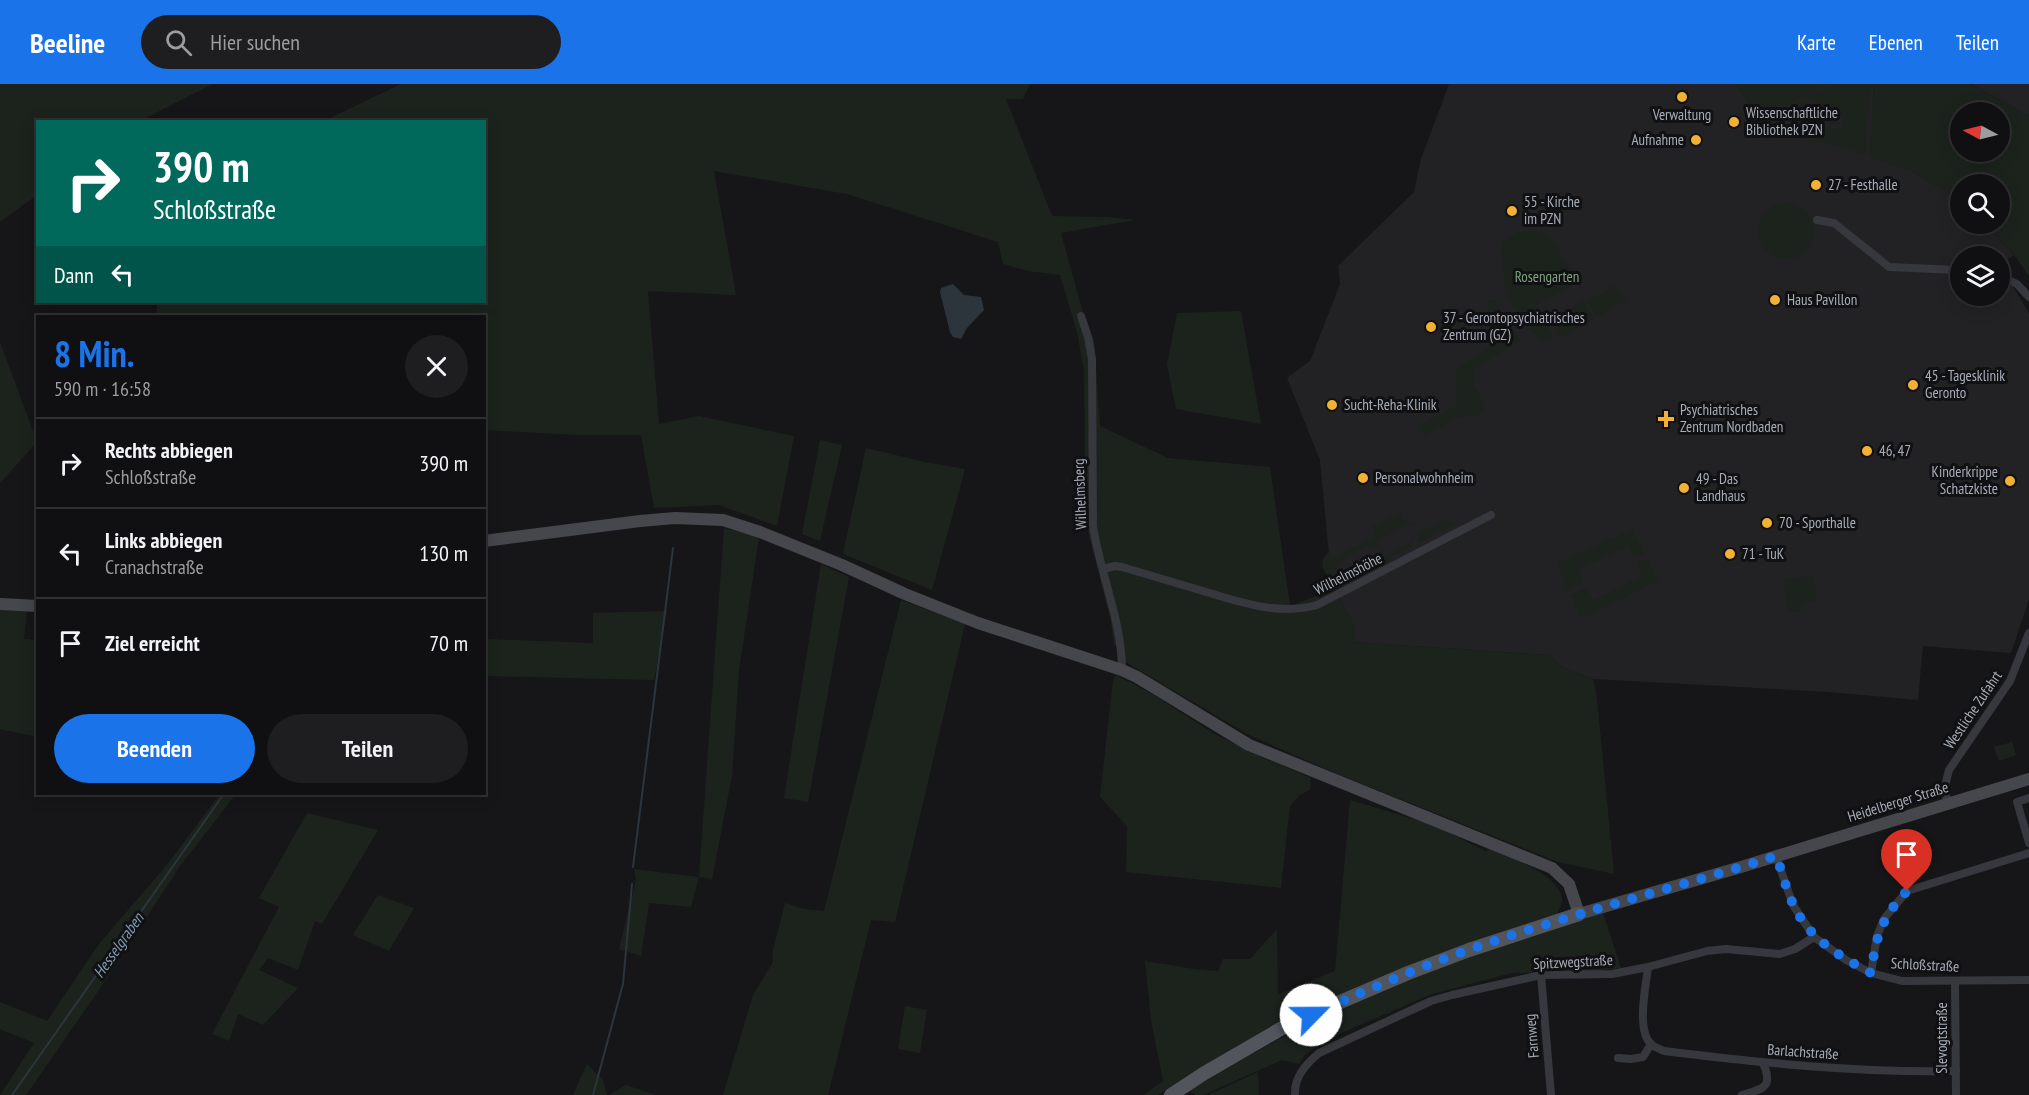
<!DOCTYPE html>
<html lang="de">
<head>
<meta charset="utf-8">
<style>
  body { margin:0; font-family:"PT Sans Narrow",sans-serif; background:#1e1e20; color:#f1f3f6; height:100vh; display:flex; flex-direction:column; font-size:22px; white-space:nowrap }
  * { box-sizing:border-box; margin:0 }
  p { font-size:20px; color:#9c9d9f }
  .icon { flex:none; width:33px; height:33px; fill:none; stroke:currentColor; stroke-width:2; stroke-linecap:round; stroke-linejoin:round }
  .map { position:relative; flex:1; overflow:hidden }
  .side { position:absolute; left:36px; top:231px; width:450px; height:480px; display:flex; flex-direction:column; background:#101012; border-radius:0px; box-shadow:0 3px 15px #0003,0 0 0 2px #303032 }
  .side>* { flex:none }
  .top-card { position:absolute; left:36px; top:36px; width:450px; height:183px; border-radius:0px; box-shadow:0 3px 15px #0003,0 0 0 2px #303032; background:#00695c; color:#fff; overflow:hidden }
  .needle { width:39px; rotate:277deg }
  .controls { position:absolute; left:1950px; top:18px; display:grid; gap:12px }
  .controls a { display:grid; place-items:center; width:60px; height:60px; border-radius:50%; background:#101012; box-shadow:0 3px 15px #0003,0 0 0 2px #303032; font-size:30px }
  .pin { position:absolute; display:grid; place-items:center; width:51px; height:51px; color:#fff; margin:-62px -26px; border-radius:50% 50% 50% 0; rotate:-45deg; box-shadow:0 0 6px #0007 }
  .pin .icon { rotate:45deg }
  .me { position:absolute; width:66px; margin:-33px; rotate:67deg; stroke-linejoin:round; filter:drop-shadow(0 0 4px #0008) }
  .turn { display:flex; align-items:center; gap:21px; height:126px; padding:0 18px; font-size:27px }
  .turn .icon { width:78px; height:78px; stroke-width:2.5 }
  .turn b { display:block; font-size:42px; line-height:51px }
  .then { display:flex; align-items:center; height:57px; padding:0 18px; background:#0003; gap:12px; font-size:22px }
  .round { display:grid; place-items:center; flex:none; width:63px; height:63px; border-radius:32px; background:#1e1e20 }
  .summary { display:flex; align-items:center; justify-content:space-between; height:102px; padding:0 18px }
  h1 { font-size:36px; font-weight:700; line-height:45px; color:#1a73e8 }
  .action { display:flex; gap:12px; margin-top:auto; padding:12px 18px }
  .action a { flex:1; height:69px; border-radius:36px; background:#1a73e8; color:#fff; font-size:24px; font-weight:700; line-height:69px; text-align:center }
  .action a+a { background:#1e1e20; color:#f1f3f6 }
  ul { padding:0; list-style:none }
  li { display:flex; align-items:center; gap:18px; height:90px; padding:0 18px; border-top:2px solid #303032 }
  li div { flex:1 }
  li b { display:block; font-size:22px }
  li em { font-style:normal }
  header { display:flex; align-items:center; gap:36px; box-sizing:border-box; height:84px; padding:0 30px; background:#1a73e8; color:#fff }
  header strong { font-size:28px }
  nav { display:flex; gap:33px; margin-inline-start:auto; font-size:21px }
  .search { width:420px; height:54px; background:#1e1e20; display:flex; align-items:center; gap:15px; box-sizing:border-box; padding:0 21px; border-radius:33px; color:#9c9d9f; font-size:22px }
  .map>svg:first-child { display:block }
  .built { fill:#222225; fill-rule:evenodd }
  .green { fill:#1c231d; fill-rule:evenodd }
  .water { fill:#2c353c }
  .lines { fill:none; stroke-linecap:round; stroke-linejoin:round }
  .stream { stroke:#2c353c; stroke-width:2 }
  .minor { stroke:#37383d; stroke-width:8 }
  .secondary { stroke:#45474d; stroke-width:12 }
  .primary { stroke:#53555c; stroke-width:14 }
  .route { stroke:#1a73e8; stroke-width:10; stroke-dasharray:0 18 }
  .poi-dot { fill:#f2b134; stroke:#111113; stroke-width:2 }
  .labels { text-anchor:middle; stroke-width:6; stroke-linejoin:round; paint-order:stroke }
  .poi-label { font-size:15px; fill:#a8adb8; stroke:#111113; text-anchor:start }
  .park-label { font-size:15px; fill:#7fa381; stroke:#111113 }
  .street-label { font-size:15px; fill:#a8adb8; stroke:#111113 }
  .water-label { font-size:16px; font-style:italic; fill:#7f9bb3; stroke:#111113 }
</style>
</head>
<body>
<header>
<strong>Beeline</strong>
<div class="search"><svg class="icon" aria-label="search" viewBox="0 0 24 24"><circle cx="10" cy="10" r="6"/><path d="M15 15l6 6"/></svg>Hier suchen</div>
<nav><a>Karte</a><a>Ebenen</a><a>Teilen</a></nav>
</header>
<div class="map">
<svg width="2029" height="1011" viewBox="0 0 2029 1011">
  <rect width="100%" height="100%" fill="#161618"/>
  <g class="built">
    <path d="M1449 0H1874L1870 73 1911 87 1946 107 1960 119V140H1985L2014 171 2000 181 2029 229V515L2011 569 1923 562 1918 616 1829 608 1593 595 1562 583 1548 571 1353 558 1355 544 1335 505 1330 482 1320 376 1287 294 1310 277 1340 200 1338 182 1414 108 1421 75ZM1960 172H2000V212H1960Z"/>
    <polygon points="1971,0 2029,0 2029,32 1985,8"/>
  </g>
  <g class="green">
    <polygon points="0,0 213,0 140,37 38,38 37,111 0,138"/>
    <polygon points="401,0 1030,0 1023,15 1006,15 1052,132 1107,133 1136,136 1061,149 1087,243 1094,255 1100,342 1168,374 1270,383 1290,522 1335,505 1355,544 1354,558 1548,571 1562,583 1593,595 1597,614 1614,790 1558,778 1340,691 1247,650 1124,577 1122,557 1114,562 1111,538 1088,447 1085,386 1084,287 1077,248 1060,191 1028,187 1003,180 998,158 847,110 714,87 736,211 648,207 659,340 699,332 794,352 777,442 719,421 654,424 641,351 575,351 485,346 484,232 157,232 157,218 484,218 484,38 324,37"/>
    <polygon points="1736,0 1826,0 1759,38"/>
    <path d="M1832 0H1871L1865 71 1844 64 1804 55 1805 43 1787 38 1788 34 1793 31C1810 34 1825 48 1842 43L1843 35 1818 24 1819 20 1812 15 1808 18 1804 14Z"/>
    <path d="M1874 0H1970L2029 32V192L2014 171 1985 140H2000V100H1960V119L1946 107 1911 87 1869 73ZM1960 28H2000V68H1960Z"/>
    <path d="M1802 16 1807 19 1805 22V26L1814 27 1840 40C1822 44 1801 17 1783 30V42L1800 48 1801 54C1787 51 1773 50 1763 39Z"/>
    <circle cx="1786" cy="147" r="28"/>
    <polygon points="1535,147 1550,153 1560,163 1559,171 1562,171 1578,198 1536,221 1553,253 1542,257 1526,242 1505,209 1501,159 1518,148"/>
    <polygon points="1617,201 1626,217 1597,233 1587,217"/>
    <polygon points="1582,214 1594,235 1559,254 1554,241"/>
    <polygon points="1488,216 1495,216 1506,237 1521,256 1474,285 1474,301 1487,324 1478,331 1457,334 1425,352 1418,345 1416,338 1419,342 1457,321 1456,285 1496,258 1488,226"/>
    <polygon points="1241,227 1261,340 1176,325 1167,281 1177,229"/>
    <polygon points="0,258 37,358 0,399"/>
    <polygon points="820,356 842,361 820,457 802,450"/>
    <polygon points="866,364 925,378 965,385 932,506 843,470"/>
    <path d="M1401 428 1403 435 1416 442 1409 440 1376 457 1379 463 1375 464 1367 462 1340 477 1332 492H1329C1321 485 1319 475 1329 468L1332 474 1376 452 1373 442Z"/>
    <polygon points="1444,436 1452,438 1453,441 1418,459 1421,447"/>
    <polygon points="724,444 759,453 739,586 732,692 712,795 699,793 691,823 649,819 641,872 619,865 636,796 634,785 699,793"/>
    <polygon points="1632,445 1645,469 1634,474 1628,462 1578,486 1583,497 1568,505 1557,480"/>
    <path d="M1415 450 1412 463 1390 473 1388 481 1382 484 1379 479 1360 489 1359 496 1351 500 1342 499 1340 491 1341 488 1353 481 1356 487C1364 482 1376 479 1378 469L1382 466 1385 472 1411 458Z"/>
    <polygon points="1647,475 1658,497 1581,534 1570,511 1586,503 1593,516 1642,492 1637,480"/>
    <polygon points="821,480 849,493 808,718 784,714"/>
    <polygon points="1813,492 1817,516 1805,518 1800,528 1787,527 1784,495"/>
    <polygon points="901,516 965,540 895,838 871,836 828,1011 723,1011 753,911 773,878 773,866 785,819 804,825 824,827"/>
    <polygon points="0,526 27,527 24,555 37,556 37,653 0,645"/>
    <polygon points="667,527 654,596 485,592 485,555 593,559 593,529"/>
    <polygon points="1116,591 1152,610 1213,649 1266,675 1311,694 1310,706 1300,711 1290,722 1281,804 1126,788 1127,742 1100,713 1113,596"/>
    <polygon points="2012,658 2016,671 1999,677 1994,663"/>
    <polygon points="220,710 236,710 180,782 101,903 26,1011 0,1011 34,959 0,945 0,918 47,937 99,860 166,782"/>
    <path d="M1350 716 1434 741 1485 767 1490 765C1509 773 1565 792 1562 818 1561 822 1558 828 1557 831L1219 973 1158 1011H1143L1163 997 1151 936 1145 877 1194 885 1218 887 1223 875H1250L1277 845 1278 910 1335 887Z"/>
    <polygon points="307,729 378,746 322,840 315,837 298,886 268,874 259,886 298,904 263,941 238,930 229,957 212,950 279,823 259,814"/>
    <polygon points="378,811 414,824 389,867 353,851"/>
    <path d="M1603 829 1621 884 1582 888 1512 889 1432 910 1341 949 1306 969 1299 980 1282 976 1203 1011H1196L1188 1006C1239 979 1288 948 1341 923 1425 884 1514 857 1603 829Z"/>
    <polygon points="905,922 927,926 920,969 898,965"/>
    <polygon points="587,980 603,996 607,1011 573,1011"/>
    <polygon points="1258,988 1259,1011 1208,1011"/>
    <polygon points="626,1001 653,1010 653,1011 609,1011"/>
  </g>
  <polygon class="water" points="953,200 964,211 981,213 984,226 967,244 961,255 953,253 950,248 940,208 941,204"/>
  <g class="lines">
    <g class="stream">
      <polyline points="633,783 673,464"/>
      <polyline points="12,1011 223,711"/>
      <polyline points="593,1011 623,900 632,800"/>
    </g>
    <g class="minor">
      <polyline points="1817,136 1834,139 1889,183 1956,186 1960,184"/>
      <polyline points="2000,192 2017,200 2029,213"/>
      <path d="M1081 232 1088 253 1092 275 1093 442C1100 489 1122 538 1122 586"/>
      <path d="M1103 485 1115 482 1122 483C1149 491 1176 499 1203 507 1240 518 1279 532 1317 521L1491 431"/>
      <polyline points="2029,714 2017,718 2029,759"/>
      <polyline points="1947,719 1945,702 1949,686 2010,597 2029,549"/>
      <polyline points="1776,772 1793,821 1814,853 1846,876 1871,889 1902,897 2029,896"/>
      <path d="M1648 883C1646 902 1636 946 1651 960 1654 963 1660 965 1664 967 1761 979 1858 989 1956 987"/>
      <polyline points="1871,889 1877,852 1884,835 1907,807 2029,769"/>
      <polyline points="1541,891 1551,1011"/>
      <polyline points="1955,897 1956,1011"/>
      <polyline points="1618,974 1631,975 1643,973 1651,960"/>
      <path d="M1295 1011C1294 993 1306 980 1319 969L1431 917 1452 911 1541 891 1612 890 1648 883 1707 867 1726 865 1780 870 1795 865 1814 853"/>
      <path d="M1742 1011C1763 1005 1774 1003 1763 979"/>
    </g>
    <g class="secondary">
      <polyline points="484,457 640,437 675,434 723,436 760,448 842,481 905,510 978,539 1122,586 1137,593 1249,661 1552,784 1569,800 1579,830 1741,783 2029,695"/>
      <polyline points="0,520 38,522"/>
    </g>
    <polyline class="primary" points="1171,1011 1203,990 1291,939 1408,889 1469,866 1579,830"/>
  </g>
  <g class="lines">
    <path class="route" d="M1311 931C1364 908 1416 884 1471 865 1571 830 1675 804 1776 772 1782 787 1786 805 1793 820 1808 854 1839 872 1871 889 1876 853 1881 834 1907 807"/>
  </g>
  <g class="poi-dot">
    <circle cx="1682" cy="13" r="6"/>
    <circle cx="1734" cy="38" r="6"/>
    <circle cx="1696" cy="56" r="6"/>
    <circle cx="1816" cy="101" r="6"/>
    <circle cx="1512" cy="127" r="6"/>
    <circle cx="1775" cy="216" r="6"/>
    <circle cx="1431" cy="243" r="6"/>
    <circle cx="1913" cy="301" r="6"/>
    <circle cx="1332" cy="321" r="6"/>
    <path d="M1663 326h6v6h6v6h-6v6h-6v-6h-6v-6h6z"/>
    <circle cx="1867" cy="367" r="6"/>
    <circle cx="1363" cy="394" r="6"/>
    <circle cx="2010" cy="397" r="6"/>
    <circle cx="1684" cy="404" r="6"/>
    <circle cx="1767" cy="439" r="6"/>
    <circle cx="1730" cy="470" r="6"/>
  </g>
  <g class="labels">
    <g class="poi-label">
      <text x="1746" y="34">Wissenschaftliche<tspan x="1746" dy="17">Bibliothek PZN</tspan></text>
      <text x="1682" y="36" text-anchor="middle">Verwaltung</text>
      <text x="1684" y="61" text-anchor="end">Aufnahme</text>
      <text x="1828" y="106">27 - Festhalle</text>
      <text x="1524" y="123">55 - Kirche<tspan x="1524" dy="17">im PZN</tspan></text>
      <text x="1787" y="221">Haus Pavillon</text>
      <text x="1443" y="239">37 - Gerontopsychiatrisches<tspan x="1443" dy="17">Zentrum (GZ)</tspan></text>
      <text x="1925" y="297">45 - Tagesklinik<tspan x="1925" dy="17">Geronto</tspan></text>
      <text x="1344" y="326">Sucht-Reha-Klinik</text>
      <text x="1680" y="331">Psychiatrisches<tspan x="1680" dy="17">Zentrum Nordbaden</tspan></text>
      <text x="1879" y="372">46, 47</text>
      <text x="1998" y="393" text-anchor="end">Kinderkrippe<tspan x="1998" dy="17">Schatzkiste</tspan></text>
      <text x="1375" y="399">Personalwohnheim</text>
      <text x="1696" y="400">49 - Das<tspan x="1696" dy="17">Landhaus</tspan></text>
      <text x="1779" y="444">70 - Sporthalle</text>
      <text x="1742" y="475">71 - TuK</text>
    </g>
    <g class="park-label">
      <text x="1547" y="198">Rosengarten</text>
    </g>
    <g class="street-label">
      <text transform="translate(1080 410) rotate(-92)" y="5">Wilhelmsberg</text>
      <text transform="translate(1348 490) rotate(-27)" y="5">Wilhelmshöhe</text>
      <text transform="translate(1973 626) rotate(-56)" y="5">Westliche Zufahrt</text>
      <text transform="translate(1898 718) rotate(-17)" y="5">Heidelberger Straße</text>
      <text transform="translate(1573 878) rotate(-3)" y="5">Spitzwegstraße</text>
      <text transform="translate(1925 881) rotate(3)" y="5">Schloßstraße</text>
      <text transform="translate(1532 952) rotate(-95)" y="5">Farnweg</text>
      <text transform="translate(1942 954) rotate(-90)" y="5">Slevogtstraße</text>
      <text transform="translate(1803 968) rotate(4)" y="5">Barlachstraße</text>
    </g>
    <g class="water-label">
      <text transform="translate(118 861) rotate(-55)" y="6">Hesselgraben</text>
    </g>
  </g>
</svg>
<div class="controls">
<a><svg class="needle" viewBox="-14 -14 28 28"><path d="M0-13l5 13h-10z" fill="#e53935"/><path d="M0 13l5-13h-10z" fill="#9c9d9f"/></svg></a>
<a><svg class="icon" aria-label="search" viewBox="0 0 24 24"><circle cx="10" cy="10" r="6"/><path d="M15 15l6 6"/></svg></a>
<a><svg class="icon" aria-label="layers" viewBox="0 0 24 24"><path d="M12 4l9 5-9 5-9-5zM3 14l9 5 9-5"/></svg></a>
</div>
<div class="pin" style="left:1907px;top:807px;background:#d93025"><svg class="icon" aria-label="arrive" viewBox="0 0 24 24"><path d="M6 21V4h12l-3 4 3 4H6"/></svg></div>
<svg class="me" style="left:1311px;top:931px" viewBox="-20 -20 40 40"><circle r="19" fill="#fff"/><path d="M0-13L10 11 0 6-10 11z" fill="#1a73e8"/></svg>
<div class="top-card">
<div class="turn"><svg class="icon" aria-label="right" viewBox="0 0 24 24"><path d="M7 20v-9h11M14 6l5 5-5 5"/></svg><div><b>390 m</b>Schloßstraße</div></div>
<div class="then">Dann<svg class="icon" aria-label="left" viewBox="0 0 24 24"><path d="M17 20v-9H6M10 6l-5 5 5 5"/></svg></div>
</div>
<section class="side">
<div class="summary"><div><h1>8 Min.</h1><p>590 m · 16:58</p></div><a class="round"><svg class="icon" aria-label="close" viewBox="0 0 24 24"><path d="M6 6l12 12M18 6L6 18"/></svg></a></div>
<ul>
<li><svg class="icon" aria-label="right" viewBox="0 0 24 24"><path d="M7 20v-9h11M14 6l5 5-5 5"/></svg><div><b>Rechts abbiegen</b><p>Schloßstraße</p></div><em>390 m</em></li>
<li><svg class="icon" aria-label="left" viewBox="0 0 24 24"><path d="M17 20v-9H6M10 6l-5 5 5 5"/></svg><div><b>Links abbiegen</b><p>Cranachstraße</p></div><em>130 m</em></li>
<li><svg class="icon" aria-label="arrive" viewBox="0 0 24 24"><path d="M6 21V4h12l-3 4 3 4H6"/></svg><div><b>Ziel erreicht</b></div><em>70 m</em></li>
</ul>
<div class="action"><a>Beenden</a><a>Teilen</a></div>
</section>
</div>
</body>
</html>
